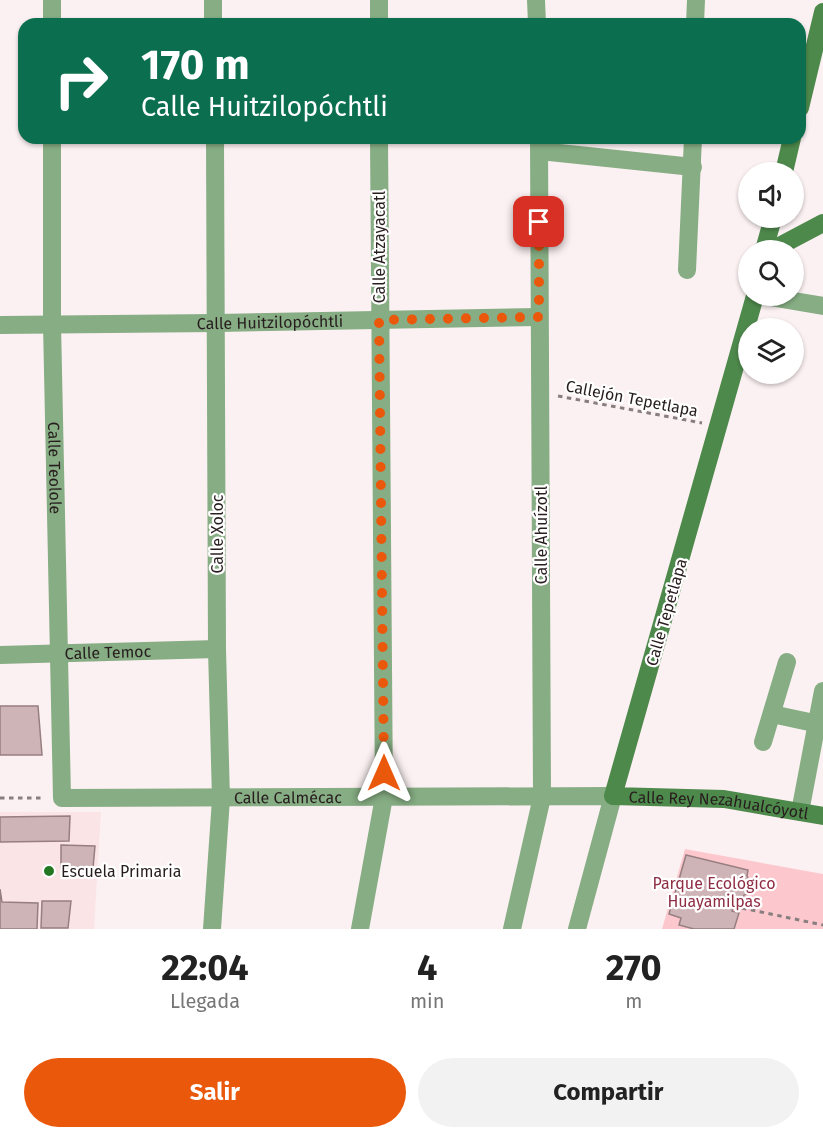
<!DOCTYPE html>
<html lang="es">
<head>
<meta charset="utf-8">
<style>
  body { margin:0; font-family:"Fira Sans",sans-serif; background:#f2f2f2; color:#222; height:100vh; display:flex; flex-direction:column; font-size:22px; white-space:nowrap }
  * { box-sizing:border-box; margin:0 }
  p { font-size:20px; color:#767676 }
  .icon { flex:none; width:33px; height:33px; fill:none; stroke:currentColor; stroke-width:2; stroke-linecap:round; stroke-linejoin:round }
  .map { position:relative; height:929px; overflow:hidden }
  .details { display:flex; flex-direction:column; background:#fff; flex:1 }
  .details>* { flex:none }
  .guide { position:absolute; left:18px; top:18px; width:788px; height:126px; border-radius:18px; box-shadow:0 2px 4px #0004; background:#0b6e4f; color:#fff; overflow:hidden }
  .controls { position:absolute; left:738px; top:162px; display:grid; gap:12px }
  .controls a { display:grid; place-items:center; width:66px; height:66px; border-radius:50%; background:#fff; box-shadow:0 2px 4px #0004; font-size:30px }
  .pin { position:absolute; display:grid; place-items:center; width:51px; height:51px; color:#fff; margin:-26px; border-radius:12px; box-shadow:0 3px 9px #0006 }
  .me { position:absolute; width:66px; margin:-33px; rotate:0deg; stroke-linejoin:round; filter:drop-shadow(0 0 4px #0008) }
  .turn { display:flex; align-items:center; gap:21px; height:126px; padding:0 24px; font-size:27px }
  .turn .icon { width:78px; height:78px; stroke-width:2.5 }
  .turn b { display:block; font-size:42px; line-height:51px }
  .eta { display:flex; justify-content:space-evenly; align-items:center; height:102px; text-align:center }
  .eta b { font-size:36px; font-weight:700; line-height:42px }
  .action { display:flex; gap:12px; margin-top:auto; padding:12px 24px }
  .action a { flex:1; height:69px; border-radius:36px; background:#ea580c; color:#fff; font-size:24px; font-weight:700; line-height:69px; text-align:center }
  .action a+a { background:#f2f2f2; color:#222 }
  .map>svg:first-child { display:block }
  .built { fill:#fbe4e6 }
  .green { fill:#fcc8ce }
  .building { fill:#cfb4b7; stroke:#977e81; stroke-width:1.5 }
  .lines { fill:none; stroke-linecap:round; stroke-linejoin:round }
  .path { stroke:#887e7f; stroke-width:3; stroke-dasharray:4.5 4.5; stroke-linecap:butt }
  .street { stroke:#86ad83; stroke-width:18 }
  .secondary { stroke:#4e894c; stroke-width:18 }
  .route { stroke:#ea580c; stroke-width:10; stroke-dasharray:0 18 }
  .poi-dot { fill:#237723; stroke:#fff; stroke-width:2 }
  .labels { text-anchor:middle; stroke-width:4.5; stroke-linejoin:round; paint-order:stroke }
  .street-label { font-size:16px; fill:#271d1e; stroke:#fff }
  .poi-label { font-size:16px; fill:#271d1e; stroke:#fff; text-anchor:start }
  .park-label { font-size:16px; fill:#8f2d43; stroke:#fff }
</style>
</head>
<body>
<div class="map">
<svg width="823" height="929" viewBox="0 0 823 929">
  <rect width="100%" height="100%" fill="#fcf1f2"/>
  <polygon class="built" points="0,812 101,812 94,929 0,929"/>
  <polygon class="green" points="685,849 823,874 823,929 662,929"/>
  <g class="building">
    <polygon points="0,706 38,706 42,755 0,755"/>
    <polygon points="70,816 69,841 0,842 0,817"/>
    <polygon points="61,845 95,846 93,868 61,868"/>
    <polygon points="686,855 748,870 747,876 751,884 748,894 744,895 742,903 735,901 732,911 739,913 734,929 694,929 679,925 681,918 669,914"/>
    <polygon points="0,889 2,902 38,903 37,929 0,929"/>
    <polygon points="42,901 71,901 68,928 41,928"/>
  </g>
  <g class="lines">
    <g class="path">
      <polyline points="558,396 702,423"/>
      <polyline points="0,798 45,798"/>
      <polyline points="742,908 823,925"/>
    </g>
    <g class="street">
      <polyline points="213,0 213,24"/>
      <polyline points="379,0 379,24"/>
      <polyline points="536,0 537,24"/>
      <polyline points="52,24 52,0"/>
      <polyline points="695,24 696,0"/>
      <path id="s1" d="M52 138V324L62 798 613 796 577 929"/>
      <polyline points="540,151 693,167"/>
      <polyline points="687,270 693,138"/>
      <polyline points="764,296 823,306"/>
      <path id="s2" d="M0 325 217 323 539 317"/>
      <path id="s3" d="M0 655 217 649"/>
      <polyline points="772,714 823,725"/>
      <polyline points="763,742 787,662"/>
      <polyline points="800,812 823,691"/>
      <polyline points="212,929 221,799 217,649 215,138"/>
      <polyline points="360,929 384,797 379,138"/>
      <polyline points="512,929 542,797 539,138"/>
    </g>
    <g class="secondary">
      <polyline points="800,108 823,12"/>
      <polyline points="784,172 792,138"/>
      <polyline points="764,250 773,218"/>
      <polyline points="772,250 823,223"/>
      <path id="s4" d="M755 296 613 796 724 799 823 816"/>
    </g>
  </g>
  <g class="lines">
    <polyline class="route" points="384,773 379,320 539,317 539,222"/>
  </g>
  <circle class="poi-dot" cx="49" cy="871" r="6"/>
  <g class="labels">
    <g class="street-label">
      <text transform="translate(379 247) rotate(-90)" y="6">Calle Atzayacatl</text>
      <text dy="6" stroke="none"><textPath href="#s2" startOffset="270">Calle Huitzilopóchtli</textPath></text>
      <text transform="translate(632 398) rotate(11)" y="6">Callejón Tepetlapa</text>
      <text dy="6" stroke="none"><textPath href="#s1" startOffset="330">Calle Teolole</textPath></text>
      <text transform="translate(217 534) rotate(-90)" y="6">Calle Xoloc</text>
      <text transform="translate(541 535) rotate(-90)" y="6">Calle Ahuízotl</text>
      <text transform="translate(666 612) rotate(-74)" y="6">Calle Tepetlapa</text>
      <text dy="6" stroke="none"><textPath href="#s3" startOffset="108">Calle Temoc</textPath></text>
      <text dy="6" stroke="none"><textPath href="#s1" startOffset="886">Calle Calmécac</textPath></text>
      <text dy="6" stroke="none"><textPath href="#s4" startOffset="626">Calle Rey Nezahualcóyotl</textPath></text>
    </g>
    <g class="poi-label">
      <text x="61" y="877">Escuela Primaria</text>
    </g>
    <g class="park-label">
      <text x="714" y="889">Parque Ecológico<tspan x="714" dy="18">Huayamilpas</tspan></text>
    </g>
  </g>
</svg>
<div class="controls">
<a><svg class="icon" aria-label="sound" viewBox="0 0 24 24"><path d="M4 9h4l5-4v14l-5-4H4zM17 9q2 3 0 6"/></svg></a>
<a><svg class="icon" aria-label="search" viewBox="0 0 24 24"><circle cx="10" cy="10" r="6"/><path d="M15 15l6 6"/></svg></a>
<a><svg class="icon" aria-label="layers" viewBox="0 0 24 24"><path d="M12 4l9 5-9 5-9-5zM3 14l9 5 9-5"/></svg></a>
</div>
<div class="pin" style="left:539px;top:222px;background:#d93025"><svg class="icon" aria-label="arrive" viewBox="0 0 24 24"><path d="M6 21V4h12l-3 4 3 4H6"/></svg></div>
<svg class="me" style="left:384px;top:773px" viewBox="-20 -20 40 40"><path d="M0-17L14 15 0 8-14 15z" fill="#ea580c" stroke="#fff" stroke-width="4"/></svg>
<div class="guide">
<div class="turn"><svg class="icon" aria-label="right" viewBox="0 0 24 24"><path d="M7 20v-9h11M14 6l5 5-5 5"/></svg><div><b>170 m</b>Calle Huitzilopóchtli</div></div>
</div>
</div>
<section class="details">
<div class="eta">
<div><b>22:04</b><p>Llegada</p></div>
<div><b>4</b><p>min</p></div>
<div><b>270</b><p>m</p></div>
</div>
<div class="action"><a>Salir</a><a>Compartir</a></div>
</section>
</body>
</html>
